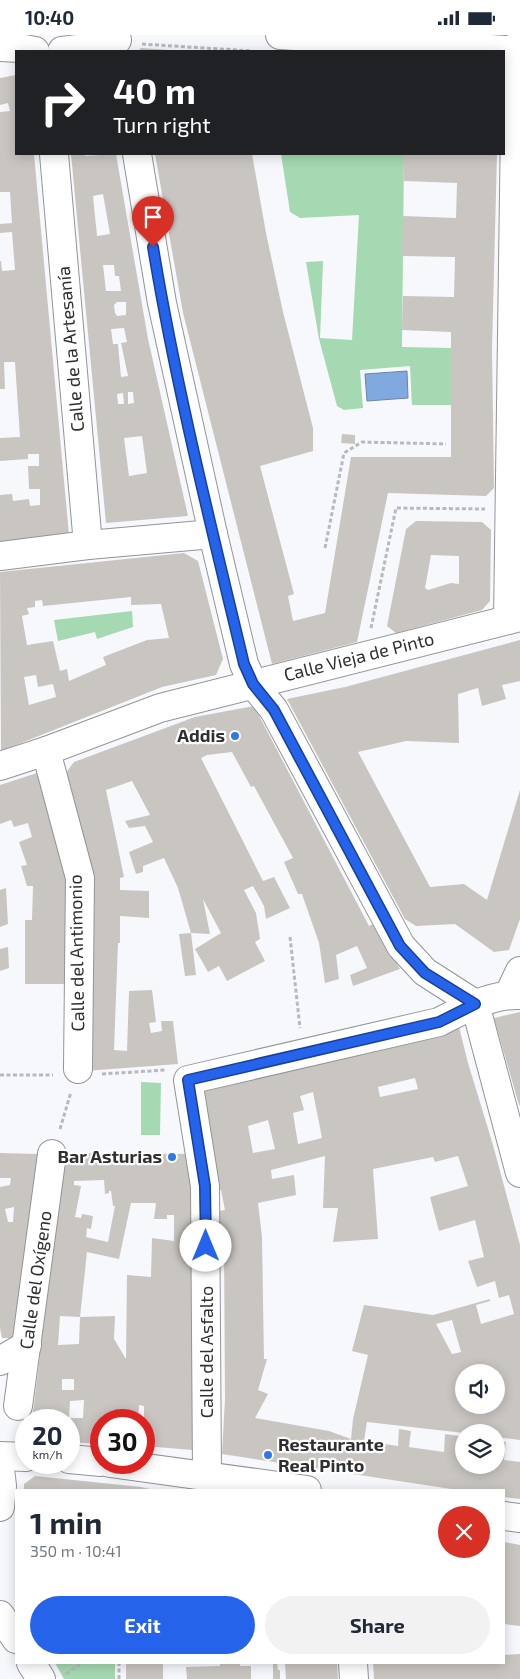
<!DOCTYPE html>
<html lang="en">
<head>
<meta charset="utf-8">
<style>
  body { margin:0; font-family:"Exo 2",sans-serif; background:#f2f2f3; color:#1f2937; height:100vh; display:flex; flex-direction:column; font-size:19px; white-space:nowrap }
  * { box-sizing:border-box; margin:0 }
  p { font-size:16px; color:#747a83 }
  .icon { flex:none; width:28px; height:28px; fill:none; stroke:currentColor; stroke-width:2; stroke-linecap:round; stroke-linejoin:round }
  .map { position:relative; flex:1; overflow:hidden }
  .details { position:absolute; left:15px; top:1454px; width:490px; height:175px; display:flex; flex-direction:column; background:#fff; border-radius:0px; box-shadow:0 2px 12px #0003 }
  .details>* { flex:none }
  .guide { position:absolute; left:15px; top:15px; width:490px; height:105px; border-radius:0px; box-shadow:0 2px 12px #0003; background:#202124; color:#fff; overflow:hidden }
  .buttons { position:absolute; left:455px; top:1329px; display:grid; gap:10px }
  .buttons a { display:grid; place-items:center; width:50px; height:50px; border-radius:50%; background:#fff; box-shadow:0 2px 12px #0003; font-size:25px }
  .speed { position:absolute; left:15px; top:1374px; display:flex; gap:10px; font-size:25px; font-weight:700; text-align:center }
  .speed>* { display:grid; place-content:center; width:65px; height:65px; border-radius:50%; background:#fff; box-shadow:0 2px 12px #0003; line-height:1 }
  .speed small { font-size:12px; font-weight:400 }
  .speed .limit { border:8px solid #d22; background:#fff; color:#111 }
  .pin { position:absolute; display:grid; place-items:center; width:42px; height:42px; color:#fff; margin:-51px -21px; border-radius:50% 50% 50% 0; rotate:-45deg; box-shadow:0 0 5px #0007 }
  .pin .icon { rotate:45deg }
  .me { position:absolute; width:55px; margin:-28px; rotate:0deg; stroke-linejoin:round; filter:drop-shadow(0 0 4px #0008) }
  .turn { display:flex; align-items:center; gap:18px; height:105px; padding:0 15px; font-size:22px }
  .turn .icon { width:65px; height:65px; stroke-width:2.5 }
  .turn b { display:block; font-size:35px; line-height:42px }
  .round { display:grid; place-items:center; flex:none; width:52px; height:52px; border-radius:26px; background:#f2f2f3 }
  .overview { display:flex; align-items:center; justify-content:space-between; height:85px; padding:0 15px }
  h1 { font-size:30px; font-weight:700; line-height:38px }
  .button { display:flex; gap:10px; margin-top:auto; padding:10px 15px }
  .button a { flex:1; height:58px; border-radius:30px; background:#2563eb; color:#fff; font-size:20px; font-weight:700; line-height:58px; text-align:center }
  .button a+a { background:#f2f2f3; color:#1f2937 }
  .status { display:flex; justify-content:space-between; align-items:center; height:35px; padding:0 25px; background:#fff; direction:ltr }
  .status svg { height:14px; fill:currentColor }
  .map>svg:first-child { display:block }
  .green { fill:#a5d9b1 }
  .water { fill:#80aadf; stroke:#6885ab }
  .building { fill:#c9c6c2; fill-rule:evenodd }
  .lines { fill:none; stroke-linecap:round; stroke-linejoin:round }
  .minor-casing { stroke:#939499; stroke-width:30 }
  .path { stroke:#b7b9bc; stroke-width:3; stroke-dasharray:4 2.5; stroke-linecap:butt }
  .minor { stroke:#fff; stroke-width:28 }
  .route-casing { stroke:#184099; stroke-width:12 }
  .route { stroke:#2563eb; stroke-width:9 }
  .poi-dot { fill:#2f78e5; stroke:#fff; stroke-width:2 }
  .labels { text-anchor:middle; stroke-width:4.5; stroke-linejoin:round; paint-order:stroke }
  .street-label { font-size:18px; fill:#2f2f31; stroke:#fff }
  .poi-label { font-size:18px; font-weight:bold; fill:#2f2f31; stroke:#fff; text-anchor:end }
</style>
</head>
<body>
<div class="status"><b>10:40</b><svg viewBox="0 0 49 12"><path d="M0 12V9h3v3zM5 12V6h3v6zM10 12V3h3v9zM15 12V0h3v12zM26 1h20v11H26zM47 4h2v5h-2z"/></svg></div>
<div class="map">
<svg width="520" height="1644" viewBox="0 0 520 1644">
  <rect width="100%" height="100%" fill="#f6f8fc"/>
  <g class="green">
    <polygon points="281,119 404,119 402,312 451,313 452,370 412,370 410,331 360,335 363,373 344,375 337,371 319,304 306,227 323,226 320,303 352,305 359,180 300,183 290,177"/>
    <polygon points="132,576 133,592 97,604 95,597 58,606 54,585"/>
    <polygon points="141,1047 161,1048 160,1100 141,1100"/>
    <polygon points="55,1628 115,1628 115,1644 64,1644"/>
  </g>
  <polygon class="water" points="407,336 408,363 367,366 365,339"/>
  <g class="building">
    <polygon points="141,13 168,15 168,16 138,16"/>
    <polygon points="16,40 16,119 34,119 69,500 0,507 0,460 12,459 13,466 29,464 30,471 40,470 40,454 29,454 28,431 39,431 39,419 28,419 28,424 0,426 0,403 20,402 15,327 4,327 5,354 0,354 0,226 1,226 2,236 15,235 12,197 0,198 0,189 12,188 10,157 0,157 0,77 10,76 8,68 0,70 0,43"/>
    <path d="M71 119H85V121L116 119 148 304 188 481 106 488ZM103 159 110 199 97 201 93 161ZM103 230H114L115 241H119L121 256H106ZM117 267H126V280L117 281 115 278 114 270ZM124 293 127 307 121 308 128 341 121 342 118 309H113L111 294ZM128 357H133L134 368 128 369ZM123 358 124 369H118L117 359ZM142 401 147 438 129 441 124 403Z"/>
    <polygon points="155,119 252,119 266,198 283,277 313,393 313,416 260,431 294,559 288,561 293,586 325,578 351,422 451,422 451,297 402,295 403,261 454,262 455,222 402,221 403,181 456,183 457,148 404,146 404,119 497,119 492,314 494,453 486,461 388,458 357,607 272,629 183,278"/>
    <polygon points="342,399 355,400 355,409 341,408"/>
    <path d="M416 486 482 487 491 495 490 566 482 575 396 598 387 591 406 494ZM431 520 459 521V549L451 548 428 555 425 553Z"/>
    <path d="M184 518 198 526 223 624 216 640 162 652 1 716 0 537ZM131 562V570L161 569 169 603 147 605 103 622 106 630 69 646 67 634 60 636 53 606 27 610 22 581 29 579 27 573 35 572V566L42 565 43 571ZM36 640 38 652 53 649 56 662 29 670 24 642Z"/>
    <polygon points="520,605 520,646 502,650 506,664 482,671 478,653 458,659 459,708 406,706 358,717 430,852 464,849 487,865 520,755 520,884 509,915 494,917 455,889 416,891 405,884 287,664 345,652"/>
    <polygon points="254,671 369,891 375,888 400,934 353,951 350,940 367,933 357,911 336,920 339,944 325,948 319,908 302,859 298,859 284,827 293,823 254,751 251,752 232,717 207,720 201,723 263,846 274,842 290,873 266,884 264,871 253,851 244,855 256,878 260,904 255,907 265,926 227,946 219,931 208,937 195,914 221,898 203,864 210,899 191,898 178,853 164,823 143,831 143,837 136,839 129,817 153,807 145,791 129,793 125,786 150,780 132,746 106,755 124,842 120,843 120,855 149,856 149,883 120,881 120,908 118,908 114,1015 127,1016 129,956 152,955 156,987 149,988 151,998 162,996 161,986 173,986 178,1029 85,1036 65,739 74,727 195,682"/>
    <polygon points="37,738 65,824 68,844 70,949 25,949 25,885 32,885 33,851 27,851 21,831 27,830 19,807 32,802 28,788 14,792 11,785 0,789 0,750"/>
    <polygon points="6,853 8,889 0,892 0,855"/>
    <polygon points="191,898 196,940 185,941 179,899"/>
    <polygon points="8,912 9,933 0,936 0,914"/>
    <polygon points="520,977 520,1070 519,1070 494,983"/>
    <path d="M459 992 468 1028 493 1110 520 1210V1405L496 1402V1398H464L367 1387 364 1406 398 1411 399 1394 411 1396 409 1412 444 1417 445 1399 459 1401 457 1418 464 1419V1430H496V1406L506 1407 504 1425 520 1427V1464L504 1462V1455H458L222 1419 225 1364 224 1208 219 1209 218 1176 225 1175 221 1155 215 1156 198 1056ZM415 1043 418 1054 380 1062 378 1052ZM313 1057 322 1103 298 1109 293 1078 304 1075 300 1061ZM268 1085 275 1114 253 1118 248 1091ZM325 1121 323 1173H338L333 1207 378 1204 373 1134 433 1122 435 1127 458 1121 468 1151 430 1162 439 1196 475 1185 484 1222 468 1226 477 1252 495 1246 499 1263 509 1260 514 1279 481 1289 476 1270 490 1266V1264L433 1280 364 1270 352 1316 368 1320 353 1384 351 1404 329 1396 255 1383 268 1359 258 1355 267 1324H264L262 1202 258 1168 296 1160 294 1140 272 1144 271 1135ZM452 1285 461 1317 452 1319 436 1289ZM464 1338H496V1370H464Z"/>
    <path d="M0 1118 38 1119 17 1303H2L0 1293V1152L10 1150 11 1143H0ZM14 1172 13 1187H8L5 1174Z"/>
    <path d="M64 1118 193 1119 192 1415 144 1411V1371L139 1370 138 1385H124L125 1375H113V1385H101V1409L69 1407V1385H32L39 1329 43 1282ZM104 1145 105 1159 109 1158V1156H111L113 1171H115L108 1207 86 1202 87 1193 91 1194 93 1181 82 1179 81 1183 75 1182 81 1151 74 1150V1146ZM131 1168H156L154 1184H167V1180H174V1206L152 1203 151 1242 127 1240 126 1324 114 1304 115 1281 80 1282 79 1309 58 1310 60 1281 80 1282 87 1217 119 1224ZM62 1344H74V1355H62ZM84 1365 83 1383H69L70 1366Z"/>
    <polygon points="35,1441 141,1452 154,1455 24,1455 24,1449"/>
    <polygon points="504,1507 520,1510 520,1591 504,1589"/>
    <polygon points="520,1619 520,1644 374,1644 373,1628 504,1628 504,1620"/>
    <rect x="126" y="1628" width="37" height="16"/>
    <polygon points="220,1628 240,1628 240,1631 251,1631 251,1644 187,1644 186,1632 220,1631"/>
    <polygon points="273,1628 277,1628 278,1635 280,1635 280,1644 273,1644"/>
    <polygon points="285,1628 337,1628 338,1644 286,1644"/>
  </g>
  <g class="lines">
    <g class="minor-casing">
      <g id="minor">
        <polyline points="280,0 520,16"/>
        <polyline points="0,12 19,13 35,16"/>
        <polyline points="62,16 93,12 117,5"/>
        <polyline points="54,119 88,510"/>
        <polyline points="137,119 162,268 213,499 244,629 253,649 274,675 401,911 425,937 475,969"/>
        <polyline points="0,521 88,510 213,499"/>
        <polyline points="508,585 516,16 520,7"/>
        <polyline points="46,716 80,843 78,1034"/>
        <polyline points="0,731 46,716 160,673 520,582"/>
        <polyline points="509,959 520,936"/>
        <polyline points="475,969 520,1138"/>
        <polyline points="0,1326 27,1310"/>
        <polyline points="18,1371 52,1119"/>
        <polyline points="0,1421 26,1422"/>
        <polyline points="69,1424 101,1427"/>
        <polyline points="110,1428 307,1455"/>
        <polyline points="0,1434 2,1451 0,1472"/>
        <path d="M207 1440 205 1151 188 1045 439 987C464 974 491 959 520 960"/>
        <polyline points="504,1481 520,1483"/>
        <polyline points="0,1580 16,1604"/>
        <polyline points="31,1628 41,1644"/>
        <polyline points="353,1628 354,1644"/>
      </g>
    </g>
    <g class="path">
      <polyline points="142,9 252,16"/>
      <polyline points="325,513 344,418 362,407 446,409"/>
      <polyline points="371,593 396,473 485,474"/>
      <polyline points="290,902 300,993"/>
      <polyline points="102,1039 166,1035"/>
      <polyline points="0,1040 53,1040"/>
      <polyline points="60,1094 71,1057"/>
      <polyline points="66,1639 82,1628"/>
      <polyline points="119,1644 119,1628"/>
    </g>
    <use href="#minor" class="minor"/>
  </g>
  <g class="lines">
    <g class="route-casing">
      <path id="route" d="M153 212C176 352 211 491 244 629L253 649 274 675 400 911 425 938 475 969 439 987 188 1045 205 1151 206 1211"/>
    </g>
    <use href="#route" class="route"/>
  </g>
  <g class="poi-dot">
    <circle cx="235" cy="701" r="5"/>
    <circle cx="172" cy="1122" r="5"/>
    <circle cx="268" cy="1420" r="5"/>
  </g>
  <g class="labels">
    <g class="street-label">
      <text transform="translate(71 314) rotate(-95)" y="6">Calle de la Artesanía</text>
      <text transform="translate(359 622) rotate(-14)" y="6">Calle Vieja de Pinto</text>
      <text transform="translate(77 918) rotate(-91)" y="6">Calle del Antimonio</text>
      <text transform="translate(36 1245) rotate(-82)" y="6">Calle del Oxígeno</text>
      <text transform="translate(207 1317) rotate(-90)" y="6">Calle del Asfalto</text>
    </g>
    <g class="poi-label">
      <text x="225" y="707">Addis</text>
      <text x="162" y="1128">Bar Asturias</text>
      <text x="278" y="1416" text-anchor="start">Restaurante<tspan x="278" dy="21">Real Pinto</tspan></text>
    </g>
  </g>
</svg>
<div class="buttons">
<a><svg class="icon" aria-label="sound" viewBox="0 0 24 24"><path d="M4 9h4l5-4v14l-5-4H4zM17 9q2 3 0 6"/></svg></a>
<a><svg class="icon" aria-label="layers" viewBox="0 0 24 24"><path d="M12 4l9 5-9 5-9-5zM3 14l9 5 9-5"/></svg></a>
</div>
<div class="speed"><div>20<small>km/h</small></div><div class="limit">30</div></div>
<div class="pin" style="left:153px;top:212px;background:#d93025"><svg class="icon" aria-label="arrive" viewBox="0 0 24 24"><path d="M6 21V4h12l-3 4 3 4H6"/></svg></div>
<svg class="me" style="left:206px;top:1211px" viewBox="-20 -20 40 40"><circle r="19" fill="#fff"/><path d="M0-13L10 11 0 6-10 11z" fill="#2563eb"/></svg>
<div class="guide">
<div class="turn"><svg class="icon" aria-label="right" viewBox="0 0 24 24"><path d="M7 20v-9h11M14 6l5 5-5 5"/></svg><div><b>40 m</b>Turn right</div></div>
</div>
<section class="details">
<div class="overview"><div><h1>1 min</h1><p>350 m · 10:41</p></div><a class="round" style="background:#d93025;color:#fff"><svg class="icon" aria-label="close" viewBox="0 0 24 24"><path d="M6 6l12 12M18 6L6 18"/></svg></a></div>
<div class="button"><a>Exit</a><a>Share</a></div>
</section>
</div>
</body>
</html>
